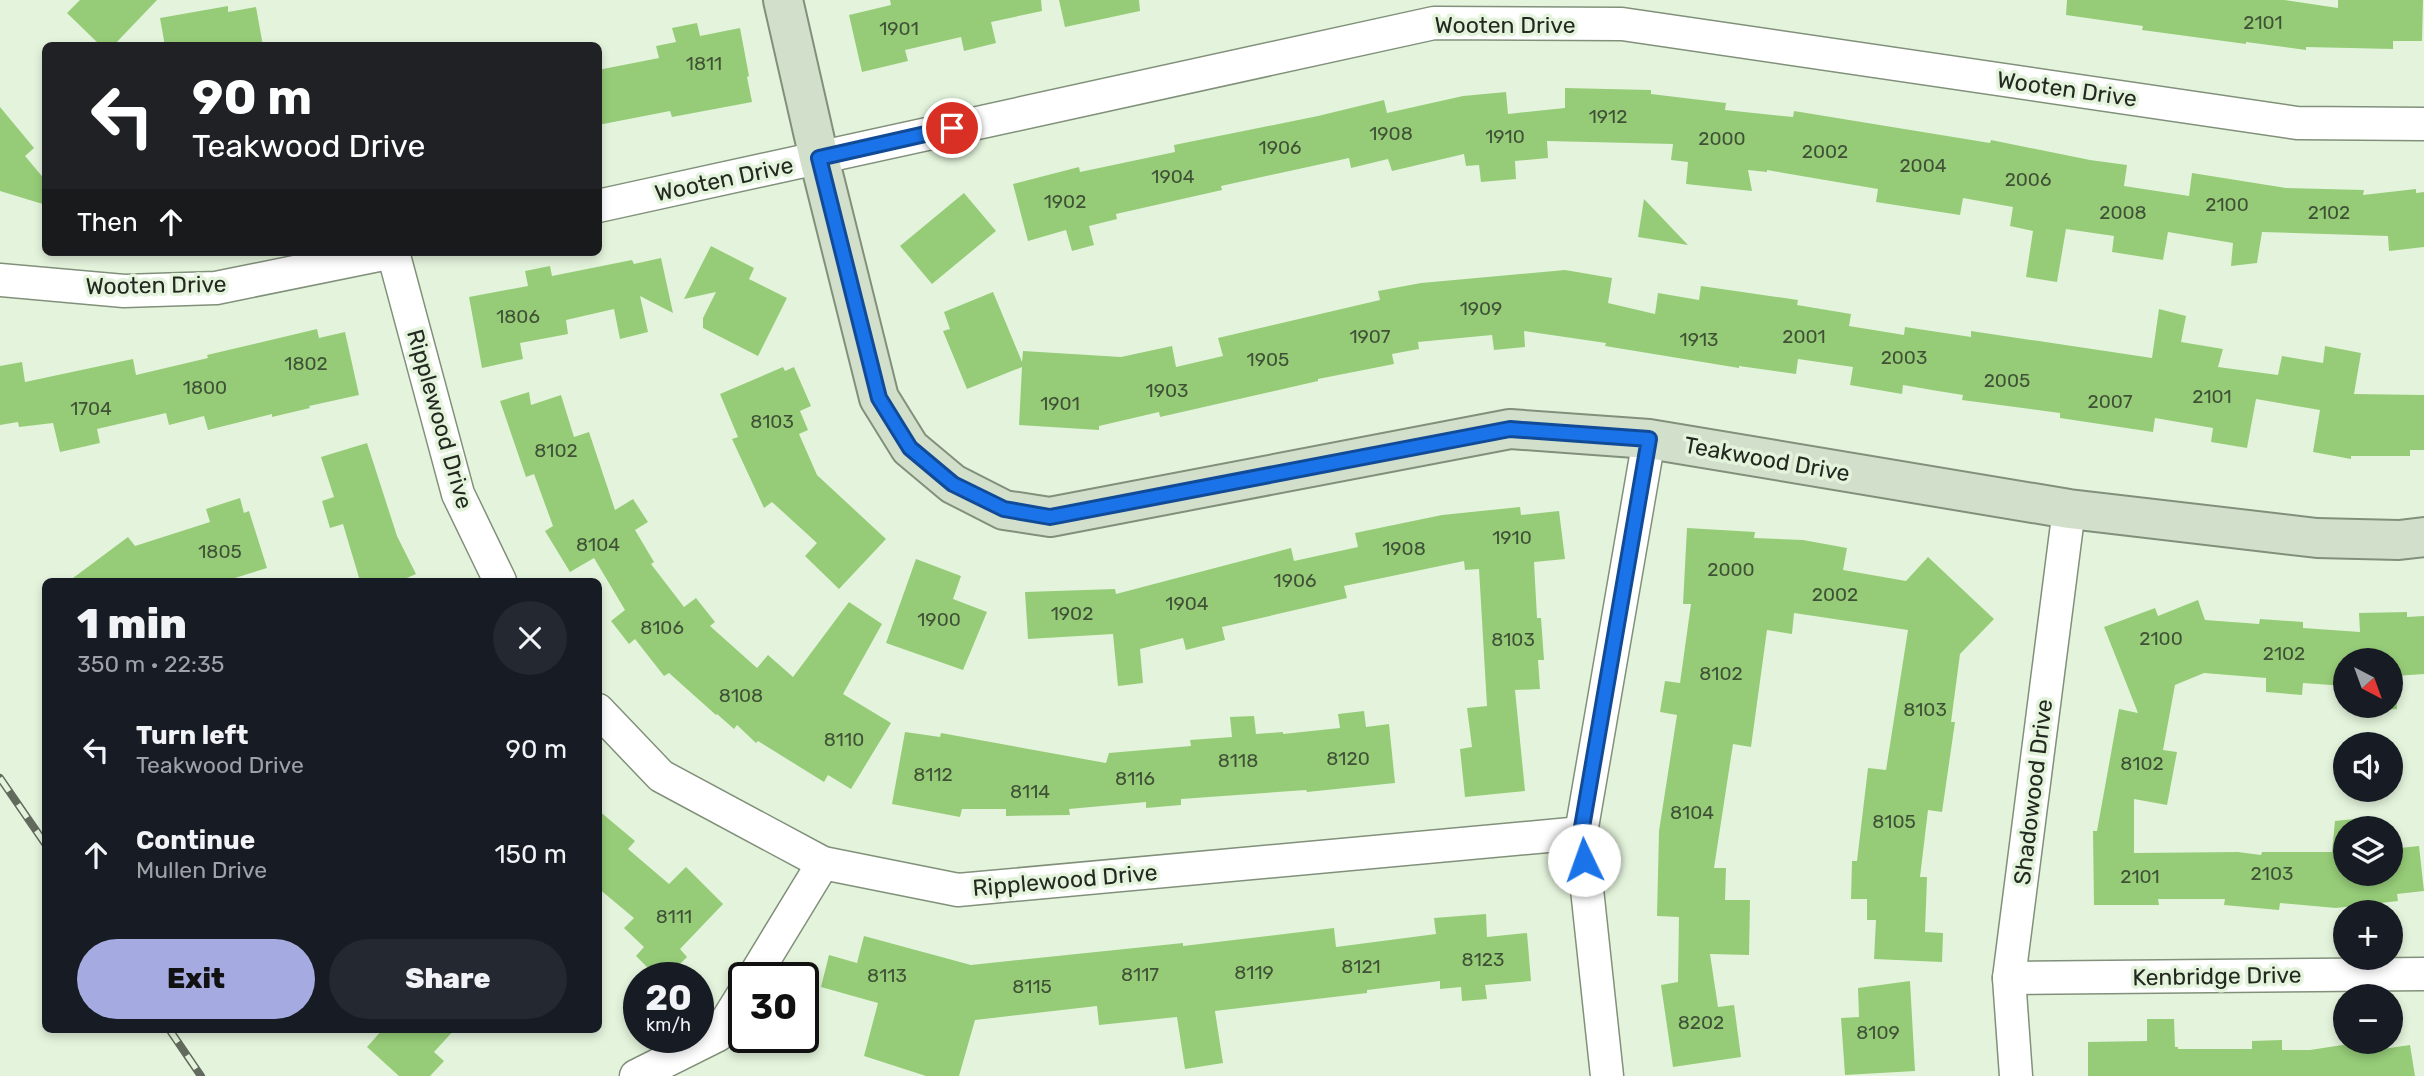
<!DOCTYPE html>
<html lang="en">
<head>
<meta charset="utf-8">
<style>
  body { margin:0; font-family:Rubik,sans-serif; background:#242831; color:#f1f3f6; height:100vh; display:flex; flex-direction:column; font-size:26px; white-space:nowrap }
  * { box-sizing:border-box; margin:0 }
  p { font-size:23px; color:#9ea1a6 }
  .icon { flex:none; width:38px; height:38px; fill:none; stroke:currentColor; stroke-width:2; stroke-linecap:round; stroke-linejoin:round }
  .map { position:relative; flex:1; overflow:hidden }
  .sheet { position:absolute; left:42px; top:578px; width:560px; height:455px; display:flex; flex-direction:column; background:#171b24; border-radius:10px; box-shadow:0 4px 10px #0003 }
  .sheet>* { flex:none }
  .banner { position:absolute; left:42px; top:42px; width:560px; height:214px; border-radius:10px; box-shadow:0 4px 10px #0003; background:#202124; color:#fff; overflow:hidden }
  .needle { width:46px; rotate:139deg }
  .fabs { position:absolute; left:2333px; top:648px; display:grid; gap:14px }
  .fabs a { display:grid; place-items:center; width:70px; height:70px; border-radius:50%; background:#171b24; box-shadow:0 4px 10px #0003; font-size:35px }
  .speed { position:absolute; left:623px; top:962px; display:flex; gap:14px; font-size:35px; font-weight:700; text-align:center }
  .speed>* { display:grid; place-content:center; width:91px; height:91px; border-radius:50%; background:#171b24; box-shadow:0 4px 10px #0003; line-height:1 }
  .speed small { font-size:18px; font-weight:400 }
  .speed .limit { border:4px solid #111; border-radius:10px; background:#fff; color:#111 }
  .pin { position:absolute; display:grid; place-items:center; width:60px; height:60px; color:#fff; margin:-30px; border:4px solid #fff; border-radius:50%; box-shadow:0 2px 7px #0007 }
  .me { position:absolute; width:77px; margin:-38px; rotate:357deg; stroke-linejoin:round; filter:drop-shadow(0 0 5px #0008) }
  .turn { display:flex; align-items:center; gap:24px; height:147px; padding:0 35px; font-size:32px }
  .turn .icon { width:91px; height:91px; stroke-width:2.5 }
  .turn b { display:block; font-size:49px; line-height:60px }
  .then { display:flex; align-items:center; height:66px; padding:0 35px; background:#0003; gap:14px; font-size:26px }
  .round { display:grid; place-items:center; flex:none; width:74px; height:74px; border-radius:37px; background:#242831 }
  .summary { display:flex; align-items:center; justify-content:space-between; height:119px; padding:0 35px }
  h1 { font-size:42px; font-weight:800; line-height:52px }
  .primary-button { display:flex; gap:14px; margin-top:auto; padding:14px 35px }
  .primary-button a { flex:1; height:80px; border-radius:42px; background:#a5aae0; color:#111; font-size:28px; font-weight:800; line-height:80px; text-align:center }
  .primary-button a+a { background:#242831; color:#f1f3f6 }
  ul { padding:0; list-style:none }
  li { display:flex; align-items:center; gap:21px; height:105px; padding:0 35px }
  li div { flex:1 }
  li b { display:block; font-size:26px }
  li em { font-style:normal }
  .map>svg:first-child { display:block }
  .building { fill:#96cc78 }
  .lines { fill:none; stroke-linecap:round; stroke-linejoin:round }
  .street-casing { stroke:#81907a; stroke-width:35 }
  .secondary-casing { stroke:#81907a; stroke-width:42 }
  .street { stroke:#fff; stroke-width:32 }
  .secondary { stroke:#d2dfcb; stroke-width:38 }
  .rail-casing { stroke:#616a5c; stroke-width:8 }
  .rail { stroke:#e4f4dc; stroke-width:5; stroke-dasharray:16; stroke-linecap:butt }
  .route-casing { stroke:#114b97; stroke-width:18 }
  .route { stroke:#1a73e8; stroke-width:12 }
  .labels { text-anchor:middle; stroke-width:7; stroke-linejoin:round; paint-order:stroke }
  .number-label { font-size:19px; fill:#405236 }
  .street-label { font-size:23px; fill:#232920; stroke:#e4f4dc }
</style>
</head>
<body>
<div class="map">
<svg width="2424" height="1076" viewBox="0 0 2424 1076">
  <rect width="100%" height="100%" fill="#e4f4dc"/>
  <g class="building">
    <polygon points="80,0 157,0 113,46 101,46 67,13"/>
    <polygon points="890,0 1041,0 1042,11 991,22 996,43 964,51 961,37 905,50 908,61 862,72 849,15 891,5"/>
    <polygon points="1059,0 1139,0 1140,11 1065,27"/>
    <polygon points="2067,0 2284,0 2338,8 2338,0 2423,0 2422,41 2393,41 2393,49 2306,47 2306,50 2246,42 2246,44 2142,30 2143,26 2066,15"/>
    <polygon points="228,6 228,12 256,7 263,46 165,46 160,18"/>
    <polygon points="697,23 700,36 740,28 749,76 747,77 752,102 672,117 670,111 598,125 598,70 659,58 656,46 676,42 672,28"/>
    <polygon points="1565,88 1651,90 1651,94 1726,103 1725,110 1793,117 1794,111 1990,143 1991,140 2090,160 2127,165 2124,186 2189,196 2192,173 2286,188 2364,190 2363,195 2416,189 2416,193 2424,192 2424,247 2389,251 2388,236 2262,232 2257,263 2231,266 2233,243 2168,232 2163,260 2112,252 2114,236 2066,229 2057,282 2026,277 2033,231 2010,226 2013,207 1963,198 1960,215 1876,202 1878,189 1767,170 1767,172 1748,170 1752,191 1686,184 1688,162 1671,160 1673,144 1547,141 1548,158 1515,161 1516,179 1481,182 1479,165 1466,166 1464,154 1392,171 1388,159 1351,168 1349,158 1221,186 1222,190 1116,214 1117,219 1089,226 1094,245 1072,251 1066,230 1028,241 1013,184 1079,167 1080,172 1175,152 1174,145 1318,116 1384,100 1387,113 1463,96 1506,92 1508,114 1565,108"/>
    <polygon points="0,107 34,148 25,156 46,181 46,205 0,191"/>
    <polygon points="964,193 996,231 932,284 900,246"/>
    <polygon points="1644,199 1688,245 1638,237"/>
    <polygon points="711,246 754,268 749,279 787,298 758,356 703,328 703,318 716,292 684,299"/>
    <polygon points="661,258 673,313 640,296 648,332 620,339 614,309 566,320 568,334 520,343 523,359 482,368 469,297 528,286 525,271 550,266 552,276 632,260 634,264"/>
    <polygon points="1565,270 1612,278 1608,303 1655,314 1658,293 1699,300 1701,286 1798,300 1797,305 1851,314 1849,326 1904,335 1905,327 1971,337 1971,331 2152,358 2159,309 2186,316 2181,342 2223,349 2218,367 2278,375 2282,356 2323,363 2325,346 2361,353 2354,394 2424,395 2424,450 2410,450 2410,456 2351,456 2351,459 2313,452 2320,410 2256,399 2247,448 2211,442 2213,428 2155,418 2153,432 2060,418 2060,413 1962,400 1963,395 1938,391 1903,385 1902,394 1850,385 1853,367 1798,359 1796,374 1739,366 1739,368 1605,346 1606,343 1524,331 1525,347 1494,350 1492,335 1418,342 1419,349 1392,354 1394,364 1318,379 1318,381 1160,417 1159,412 1099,426 1099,430 1019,425 1022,367 967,389 943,331 950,329 944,312 993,292 1022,362 1023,351 1121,357 1172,346 1176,367 1223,356 1218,338 1380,300 1378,291 1421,283"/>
    <polygon points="317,329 319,338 345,332 359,395 309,406 310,408 272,417 272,414 208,430 204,416 169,425 166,413 97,429 100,443 60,452 53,423 19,427 18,422 0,425 0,366 22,362 25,382 133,359 136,375 208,358 207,355"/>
    <polygon points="783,367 785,371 794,367 811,406 800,411 808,430 799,434 817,475 886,539 839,589 805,556 817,543 772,502 764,508 732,439 738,437 720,394"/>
    <polygon points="529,392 531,405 561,395 574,437 589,432 615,510 633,499 648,522 635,530 654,562 651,564 684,607 696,598 715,622 710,626 757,668 768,655 793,677 849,602 882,624 843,694 891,723 851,789 828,775 824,782 758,741 756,743 737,725 734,729 717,714 716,715 669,673 664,676 635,639 629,644 611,621 625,610 594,558 570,572 545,531 553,526 534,474 526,477 500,401"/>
    <polygon points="367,443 397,536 416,574 400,581 360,581 343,524 330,528 322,501 334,497 321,457"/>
    <polygon points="240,498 244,513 249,511 267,568 225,581 69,581 128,537 135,546 210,522 206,509"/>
    <polygon points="1520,507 1521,515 1559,511 1565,559 1534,562 1537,618 1541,618 1544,660 1538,660 1540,689 1515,690 1525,791 1465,797 1460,749 1472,747 1467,708 1487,706 1479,569 1465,570 1464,561 1344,586 1347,598 1222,627 1225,640 1186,650 1183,638 1140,649 1143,683 1118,686 1113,634 1028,639 1025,592 1115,589 1116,594 1291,548 1294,561 1358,547 1355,533 1442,515"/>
    <polygon points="1687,528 1755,532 1754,538 1803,540 1847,548 1843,570 1906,581 1928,557 1994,619 1960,654 1951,722 1955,722 1942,812 1928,810 1920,877 1927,877 1925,932 1943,933 1942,962 1874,959 1876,920 1867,920 1867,899 1851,899 1852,861 1857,861 1868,768 1886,770 1908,630 1794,613 1792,634 1767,630 1751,747 1733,744 1714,868 1726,868 1725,900 1750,900 1749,955 1710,954 1718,1007 1734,1005 1741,1057 1673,1067 1661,985 1678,982 1679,917 1657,916 1659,831 1677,715 1660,712 1665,681 1680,683 1691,604 1683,604"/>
    <polygon points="916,559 961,576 953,599 987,612 963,670 886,643"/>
    <polygon points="2198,600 2205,620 2259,624 2260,619 2303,622 2303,628 2360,632 2359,613 2407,612 2407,617 2424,616 2424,674 2395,676 2397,709 2364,711 2364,705 2390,705 2390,660 2345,660 2345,686 2303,683 2302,695 2266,692 2266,678 2204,673 2175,685 2163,750 2177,752 2167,805 2134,799 2134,853 2238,852 2261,855 2262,852 2332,852 2335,821 2363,818 2364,828 2345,828 2345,873 2390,873 2390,849 2419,846 2424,891 2397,894 2398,901 2336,908 2280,903 2279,910 2224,905 2225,899 2158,899 2159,905 2094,905 2093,831 2097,831 2119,709 2138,713 2104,627 2155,608 2158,616"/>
    <polygon points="1364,711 1366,727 1389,724 1395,783 1307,792 1306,790 1181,799 1181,805 1146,808 1146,802 1069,809 1070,815 1006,816 1006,809 962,809 960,817 892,804 905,732 940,737 941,733 1106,763 1109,753 1191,746 1190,740 1232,737 1230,717 1254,716 1256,734 1283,732 1283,734 1340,728 1338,714"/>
    <polygon points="598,810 635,841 628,849 669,884 686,867 723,904 680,949 687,957 666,978 658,978 636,956 644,947 624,928 634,918 598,888"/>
    <polygon points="1486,914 1487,937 1527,933 1531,981 1485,985 1487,999 1462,1001 1461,987 1440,989 1440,981 1367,990 1367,993 1215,1011 1223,1063 1185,1069 1177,1017 1099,1025 1097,1006 975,1020 959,1076 926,1076 864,1056 878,1003 821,987 829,955 857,963 864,936 971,965 1183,943 1183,946 1334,928 1336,947 1436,934 1434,918"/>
    <polygon points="1910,981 1915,1071 1845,1075 1841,1018 1859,1017 1858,988"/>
    <polygon points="2147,1019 2174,1019 2175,1047 2178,1047 2178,1049 2252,1049 2252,1041 2282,1040 2282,1050 2310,1050 2362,1042 2363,1052 2410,1045 2415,1076 2088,1076 2088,1042 2147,1041"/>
    <polygon points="383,1029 455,1029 434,1052 444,1061 430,1076 399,1076 367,1047"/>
  </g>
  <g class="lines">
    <g class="street-casing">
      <g id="street">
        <polyline points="598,206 1434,23 1622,24 2297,123 2424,124"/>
        <polyline points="393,252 458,494 500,581"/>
        <polyline points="0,280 124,291 216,288 393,252"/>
        <polyline points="598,710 661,776 823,863 958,890 1581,833"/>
        <polyline points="753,978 823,863"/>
        <polyline points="2009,978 2424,974"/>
        <polyline points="636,1076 718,1035 744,993"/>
        <polyline points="1607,1076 1581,833 1649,439"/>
        <polyline points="2016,1076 2009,978 2069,509"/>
      </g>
    </g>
    <g class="secondary-casing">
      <polyline id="secondary" points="783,0 819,158 879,398 910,448 953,484 1004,510 1050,517 1510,429 1649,439 2069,509 2317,538 2399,540 2424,537"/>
    </g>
    <use href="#street" class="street"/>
    <use href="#secondary" class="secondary"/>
    <g class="rail-casing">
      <g id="rail">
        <polyline points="0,778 46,845"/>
        <polyline points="169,1029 201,1076"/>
      </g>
    </g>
    <use href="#rail" class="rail"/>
  </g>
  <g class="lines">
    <g class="route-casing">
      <polyline id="route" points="952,128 819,158 879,398 910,448 953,484 1004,509 1050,517 1510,429 1649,439 1581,833 1584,860"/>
    </g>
    <use href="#route" class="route"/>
  </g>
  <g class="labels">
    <g class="number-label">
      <text x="2263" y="29">2101</text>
      <text x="899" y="35">1901</text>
      <text x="704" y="70">1811</text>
      <text x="1608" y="123">1912</text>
      <text x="1391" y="140">1908</text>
      <text x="1505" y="143">1910</text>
      <text x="1722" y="145">2000</text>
      <text x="1280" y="154">1906</text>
      <text x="1825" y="158">2002</text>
      <text x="1923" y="172">2004</text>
      <text x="1173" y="183">1904</text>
      <text x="2028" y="186">2006</text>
      <text x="1065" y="208">1902</text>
      <text x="2227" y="211">2100</text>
      <text x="2123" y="219">2008</text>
      <text x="2329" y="219">2102</text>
      <text x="1481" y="315">1909</text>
      <text x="518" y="323">1806</text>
      <text x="1370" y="343">1907</text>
      <text x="1804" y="343">2001</text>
      <text x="1699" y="346">1913</text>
      <text x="1904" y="364">2003</text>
      <text x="1268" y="366">1905</text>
      <text x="306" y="370">1802</text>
      <text x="2007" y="387">2005</text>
      <text x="205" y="394">1800</text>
      <text x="1167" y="397">1903</text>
      <text x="2212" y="403">2101</text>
      <text x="2110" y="408">2007</text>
      <text x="1060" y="410">1901</text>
      <text x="91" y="415">1704</text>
      <text x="772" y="428">8103</text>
      <text x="556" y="457">8102</text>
      <text x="1512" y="544">1910</text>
      <text x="598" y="551">8104</text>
      <text x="1404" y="555">1908</text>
      <text x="220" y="558">1805</text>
      <text x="1731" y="576">2000</text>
      <text x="1295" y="587">1906</text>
      <text x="1835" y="601">2002</text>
      <text x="1187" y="610">1904</text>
      <text x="1072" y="620">1902</text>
      <text x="939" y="626">1900</text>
      <text x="662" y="634">8106</text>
      <text x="2161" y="645">2100</text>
      <text x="1513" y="646">8103</text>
      <text x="2284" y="660">2102</text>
      <text x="1721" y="680">8102</text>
      <text x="741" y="702">8108</text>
      <text x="1925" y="716">8103</text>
      <text x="844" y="746">8110</text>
      <text x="1348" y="765">8120</text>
      <text x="1238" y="767">8118</text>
      <text x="2142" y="770">8102</text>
      <text x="933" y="781">8112</text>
      <text x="1135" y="785">8116</text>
      <text x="1030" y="798">8114</text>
      <text x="1692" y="819">8104</text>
      <text x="1894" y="828">8105</text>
      <text x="2272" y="880">2103</text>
      <text x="2140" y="883">2101</text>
      <text x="674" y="923">8111</text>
      <text x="1483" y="966">8123</text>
      <text x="1361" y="973">8121</text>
      <text x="1254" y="979">8119</text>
      <text x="1140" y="981">8117</text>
      <text x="887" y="982">8113</text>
      <text x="1032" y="993">8115</text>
      <text x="1701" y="1029">8202</text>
      <text x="1878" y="1039">8109</text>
    </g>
    <g class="street-label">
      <text x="1505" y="33">Wooten Drive</text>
      <text transform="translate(2067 89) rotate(8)" y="8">Wooten Drive</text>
      <text transform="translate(724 179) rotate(-12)" y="8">Wooten Drive</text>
      <text transform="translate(156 285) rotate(-1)" y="8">Wooten Drive</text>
      <text transform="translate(440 419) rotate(74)" y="8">Ripplewood Drive</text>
      <text transform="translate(1767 459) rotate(10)" y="8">Teakwood Drive</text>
      <text transform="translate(2033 792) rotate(-83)" y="8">Shadowood Drive</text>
      <text transform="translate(1065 880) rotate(-5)" y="8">Ripplewood Drive</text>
      <text transform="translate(2217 976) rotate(-1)" y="8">Kenbridge Drive</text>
    </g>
  </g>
</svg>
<div class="fabs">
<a><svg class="needle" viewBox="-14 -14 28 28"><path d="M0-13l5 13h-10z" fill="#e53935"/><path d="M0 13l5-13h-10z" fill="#9ea1a6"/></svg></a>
<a><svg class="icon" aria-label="sound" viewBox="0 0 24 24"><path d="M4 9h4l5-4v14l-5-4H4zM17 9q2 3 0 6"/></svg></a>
<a><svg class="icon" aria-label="layers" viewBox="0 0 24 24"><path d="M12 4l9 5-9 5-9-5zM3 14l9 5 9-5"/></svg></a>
<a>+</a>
<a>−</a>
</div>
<div class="speed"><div>20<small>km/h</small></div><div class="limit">30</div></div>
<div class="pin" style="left:952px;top:128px;background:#d93025"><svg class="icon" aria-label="arrive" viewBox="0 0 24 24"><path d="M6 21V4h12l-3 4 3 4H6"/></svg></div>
<svg class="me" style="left:1584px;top:860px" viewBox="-20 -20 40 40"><circle r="19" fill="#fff"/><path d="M0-13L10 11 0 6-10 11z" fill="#1a73e8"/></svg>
<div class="banner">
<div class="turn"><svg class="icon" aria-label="left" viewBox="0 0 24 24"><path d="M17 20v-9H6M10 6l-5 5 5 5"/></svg><div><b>90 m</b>Teakwood Drive</div></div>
<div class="then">Then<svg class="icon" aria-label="ahead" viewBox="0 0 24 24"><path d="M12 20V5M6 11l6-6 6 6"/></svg></div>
</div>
<section class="sheet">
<div class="summary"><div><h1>1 min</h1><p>350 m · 22:35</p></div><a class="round"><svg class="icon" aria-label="close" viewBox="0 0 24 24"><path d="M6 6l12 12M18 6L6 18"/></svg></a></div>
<ul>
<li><svg class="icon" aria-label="left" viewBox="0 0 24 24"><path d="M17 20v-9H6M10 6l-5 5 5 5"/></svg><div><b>Turn left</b><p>Teakwood Drive</p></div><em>90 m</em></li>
<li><svg class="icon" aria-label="ahead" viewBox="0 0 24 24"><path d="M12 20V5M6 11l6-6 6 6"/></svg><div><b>Continue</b><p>Mullen Drive</p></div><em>150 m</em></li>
</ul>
<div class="primary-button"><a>Exit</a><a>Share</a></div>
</section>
</div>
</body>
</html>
